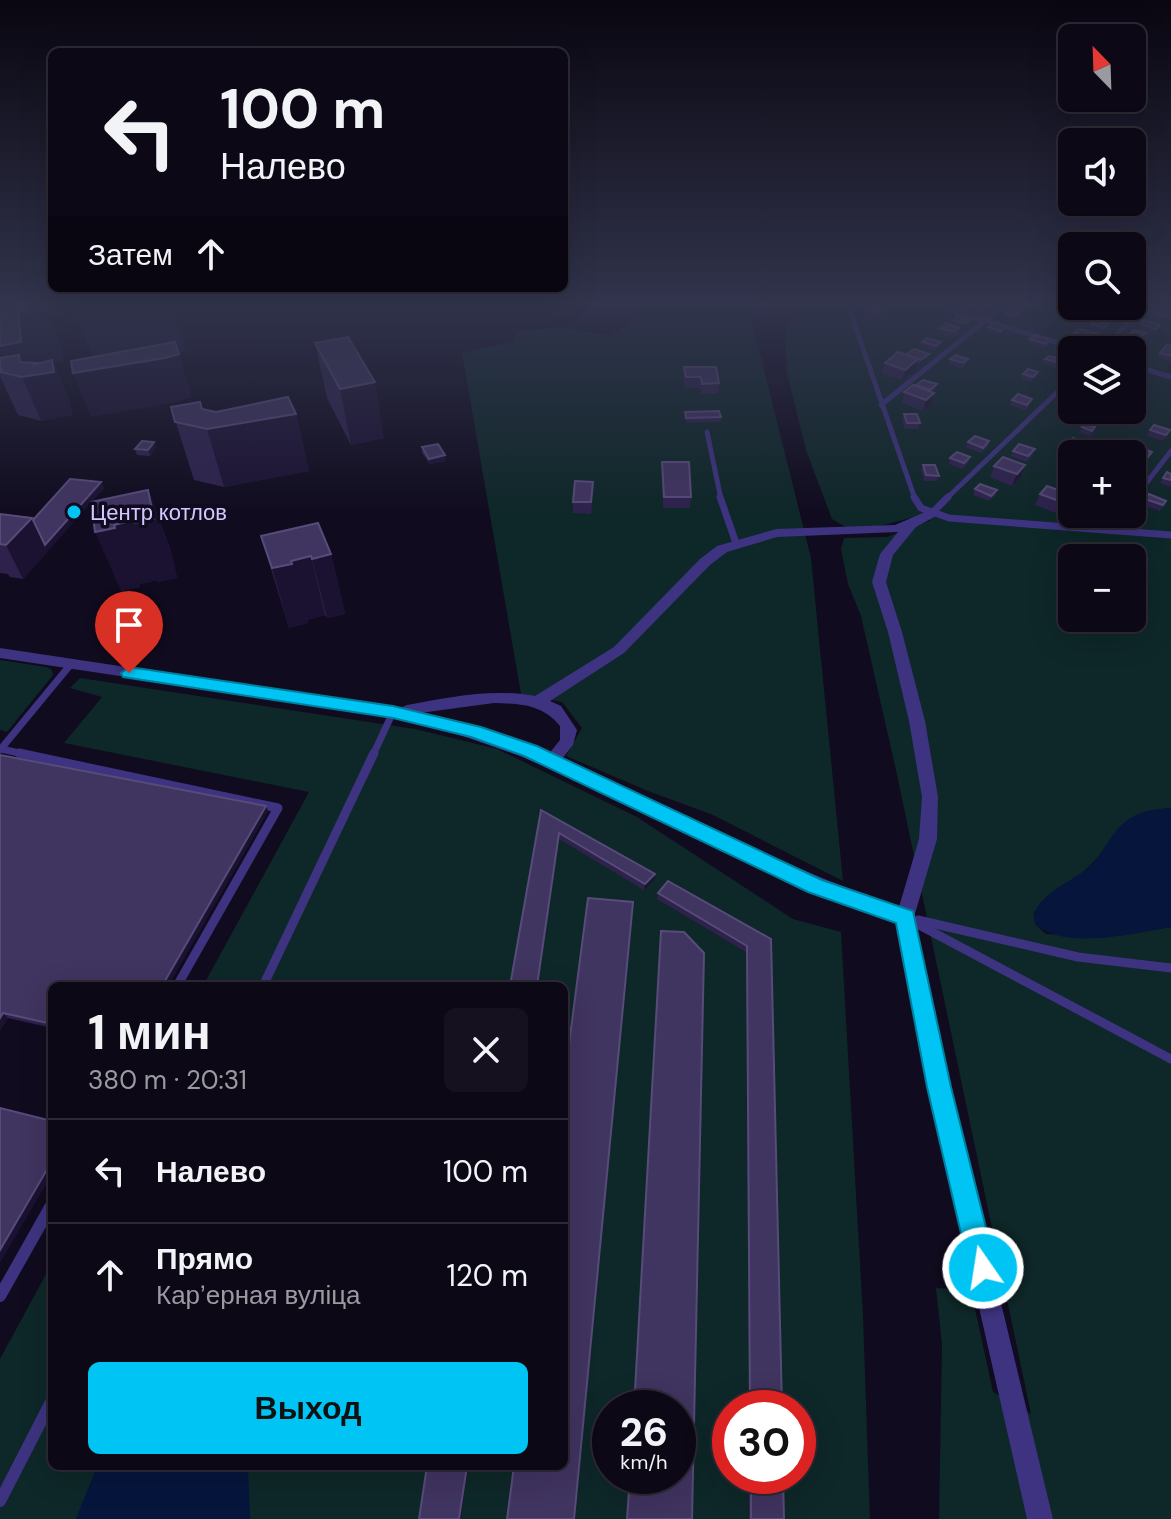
<!DOCTYPE html>
<html lang="ru">
<head>
<meta charset="utf-8">
<style>
  body { margin:0; font-family:"DM Sans",sans-serif; background:#15111f; color:#f1f3f6; height:100vh; display:flex; flex-direction:column; font-size:30px; white-space:nowrap }
  * { box-sizing:border-box; margin:0 }
  p { font-size:26px; color:#9a9aa1 }
  .icon { flex:none; width:44px; height:44px; fill:none; stroke:currentColor; stroke-width:2; stroke-linecap:round; stroke-linejoin:round }
  .map { position:relative; flex:1; overflow:hidden }
  .side { position:absolute; left:48px; top:982px; width:520px; height:488px; display:flex; flex-direction:column; background:#0c0816; border-radius:12px; box-shadow:0 8px 32px #0002,0 0 0 2px #2c2935 }
  .side>* { flex:none }
  .hud { position:absolute; left:48px; top:48px; width:520px; height:244px; border-radius:12px; box-shadow:0 8px 32px #0002,0 0 0 2px #2c2935; background:#0c0816; color:#f1f3f6; overflow:hidden }
  .needle { width:52px; rotate:337deg }
  .fabs { position:absolute; left:1058px; top:24px; display:grid; gap:16px }
  .fabs a { display:grid; place-items:center; width:88px; height:88px; border-radius:12px; background:#0c0816; box-shadow:0 8px 32px #0002,0 0 0 2px #2c2935; font-size:40px }
  .speed { position:absolute; left:592px; top:1390px; display:flex; gap:16px; font-size:40px; font-weight:700; text-align:center }
  .speed>* { display:grid; place-content:center; width:104px; height:104px; border-radius:50%; background:#0c0816; box-shadow:0 8px 32px #0002,0 0 0 2px #2c2935; line-height:1 }
  .speed small { font-size:20px; font-weight:400 }
  .speed .limit { border:12px solid #d22; background:#fff; color:#111 }
  .pin { position:absolute; display:grid; place-items:center; width:68px; height:68px; color:#fff; margin:-82px -34px; border-radius:50% 50% 50% 0; rotate:-45deg; box-shadow:0 0 8px #0007 }
  .pin .icon { rotate:45deg }
  .me { position:absolute; width:88px; margin:-44px; rotate:347deg; stroke-linejoin:round; filter:drop-shadow(0 0 6px #0008) }
  .turn { display:flex; align-items:center; gap:28px; height:168px; padding:0 40px; font-size:36px }
  .turn .icon { width:104px; height:104px; stroke-width:2.5 }
  .turn b { display:block; font-size:56px; line-height:68px }
  .then { display:flex; align-items:center; height:76px; padding:0 40px; background:#0003; gap:16px; font-size:30px }
  .round { display:grid; place-items:center; flex:none; width:84px; height:84px; border-radius:12px; background:#15111f }
  .overview { display:flex; align-items:center; justify-content:space-between; height:136px; padding:0 40px }
  h1 { font-size:48px; font-weight:700; line-height:60px }
  .primary-button { display:flex; gap:16px; margin-top:auto; padding:16px 40px }
  .primary-button a { flex:1; height:92px; border-radius:12px; background:#00c4f3; color:#111; font-size:32px; font-weight:700; line-height:92px; text-align:center }
  ul { padding:0; list-style:none }
  li { display:flex; align-items:center; gap:24px; height:104px; padding:0 40px; border-top:2px solid #2c2935 }
  li div { flex:1 }
  li b { display:block; font-size:30px }
  li em { font-style:normal }
  .map>svg:first-child { display:block }
  .green { fill:#0e2728; fill-rule:evenodd }
  .water { fill:#06153c }
  .lines { fill:none; stroke-linecap:round; stroke-linejoin:round }
  .lane-far3 { stroke:#3d3380; stroke-width:5 }
  .lane-far2 { stroke:#3d3380; stroke-width:7 }
  .lane-far1 { stroke:#3d3380; stroke-width:9 }
  .lane { stroke:#3d3380; stroke-width:12 }
  .street { fill:#3d3380; fill-rule:evenodd }
  .wall { fill:#2e224d }
  .shaded-wall { fill:#1b1232 }
  .building { fill:#403460; stroke:#574b79; stroke-width:2 }
  .route { fill:#00c4f3; stroke:#007f9e; stroke-width:2 }
  .poi-dot { fill:#00c4f3; stroke:#100b1e; stroke-width:3 }
  .labels { text-anchor:middle; stroke-width:7; stroke-linejoin:round; paint-order:stroke }
  .far-poi-label { font-size:22px; fill:#d3c8ff; stroke:#100b1e; text-anchor:start }
</style>
</head>
<body>
<div class="map">
<svg width="1171" height="1519" viewBox="0 0 1171 1519">
  <rect width="100%" height="100%" fill="#100b1e"/>
  <g class="green">
    <polygon points="655,302 747,302 811,558 843,881 713,815 648,791 566,756 582,728 562,702 521,694 462,353 514,342 517,332 558,327 612,336"/>
    <path d="M795 302H1072V306H1132V302H1171V808C1116 812 1118 842 1083 872 1075 879 1065 883 1057 890 1049 896 1042 905 1034 912L1035 924 1046 934 1117 936 1171 927V1519H939L942 1344 936 1288 971 1290 993 1392 1031 1414 896 770 861 616 848 584 841 549 844 538 887 537 931 520 914 517 880 526 847 528 832 519 806 450 787 373 785 333 794 316ZM1072 350H1132V410H1072ZM1072 454H1132V514H1072ZM1072 558H1132V618H1072Z"/>
    <polygon points="0,660 46,667 52,670 53,675 7,732 0,730"/>
    <path d="M80 678 415 729 497 749 637 817 793 919 841 932 863 1316 870 1519H0V1359L52 1263V1466H564V986H203L309 792 64 743 102 697 70 688ZM610 1408H678V1476H610ZM730 1408H798V1476H730Z"/>
  </g>
  <g class="water">
    <path d="M1171 808V927C1134 933 1065 951 1035 924 1034 915 1035 908 1042 901 1056 885 1078 879 1093 863 1106 849 1112 830 1129 819 1142 810 1156 809 1171 808Z"/>
    <polygon points="97,1466 248,1466 250,1519 76,1519"/>
  </g>
  <g class="lines">
    <g class="lane-far3">
      <polyline points="847,302 915,499"/>
      <polyline points="924,302 1081,350"/>
      <polyline points="1101,350 1149,302"/>
      <polyline points="1132,365 1171,377"/>
      <polyline points="881,405 1008,302"/>
      <polyline points="707,432 721,499"/>
      <polyline points="946,499 1072,378"/>
      <polyline points="1134,499 1171,451"/>
    </g>
    <g class="lane-far2">
      <polyline points="720,497 736,543"/>
      <polyline points="914,497 921,508 949,518 1171,535"/>
      <polyline points="1132,502 1135,497"/>
      <polyline points="932,513 948,497"/>
      <polyline points="1111,530 1123,514"/>
      <polyline points="1,749 28,755"/>
      <polyline points="0,750 71,664"/>
      <polyline points="373,755 393,712"/>
    </g>
    <g class="lane-far1">
      <polyline points="19,753 278,808 177,986"/>
      <polyline points="906,918 1171,1059"/>
      <polyline points="918,920 1078,957 1171,968"/>
      <polyline points="263,986 374,753"/>
    </g>
    <g class="lane">
      <polyline points="0,1296 52,1204"/>
      <polyline points="0,1501 52,1400"/>
    </g>
    <path class="street" d="M932 509 938 513 936 516 916 527 893 555 886 582 902 632 925 721 938 797 937 839 914 917 949 1087 1053 1519H1027L929 1087 897 922 833 900 770 873 583 783 520 756 457 734 393 717 0 658V648L400 708 407 705C449 697 492 688 535 696L614 647 700 559 717 546 776 529 895 525ZM898 532 880 554 872 582 888 632 909 721 922 797 919 839 899 907C782 867 675 808 561 760L573 745 577 730 561 706 550 701 624 653 710 565 727 552 777 537ZM494 703C520 704 542 704 560 726V740L548 755 466 725 420 713Z"/>
  </g>
  <g class="wall">
    <polygon points="11,302 60,302 53,306 55,309 46,313 62,351 63,362 54,363 70,403 72,415 41,421 18,415 0,376 0,312 12,305"/>
    <polygon points="1020,302 1038,307 1033,311 1019,307"/>
    <polygon points="970,303 985,307 979,312 969,309"/>
    <polygon points="1077,306 1093,306 1087,313 1076,310"/>
    <polygon points="1103,306 1134,306 1127,313"/>
    <polygon points="871,309 885,313 879,318 869,314"/>
    <polygon points="1171,310 1171,318 1167,322 1149,317 1152,312"/>
    <polygon points="1019,312 1018,317 1013,321 1004,318 1005,313"/>
    <polygon points="958,316 969,325 964,329 952,325 954,320"/>
    <polygon points="1143,320 1157,330 1153,334 1137,329 1140,324"/>
    <polygon points="1091,324 1108,324 1106,329 1102,333 1089,329"/>
    <polygon points="988,327 1004,331 999,336 986,332"/>
    <polygon points="940,328 959,328 958,333 952,338 938,333"/>
    <polygon points="1074,333 1099,334 1096,339 1092,344 1073,338"/>
    <polygon points="1146,333 1144,338 1139,343 1127,339 1130,334"/>
    <polygon points="1030,339 1049,345 1044,349 1028,344"/>
    <polygon points="922,342 939,347 934,351 921,347"/>
    <polygon points="315,343 384,438 351,445 327,398"/>
    <polygon points="1171,346 1171,362 1158,358 1160,353"/>
    <polygon points="1078,347 1077,350 1072,350 1072,356 1070,358 1055,353 1057,348"/>
    <polygon points="929,354 927,359 920,365 917,364 916,370 902,380 882,374 885,363 906,355"/>
    <polygon points="950,359 968,359 967,364 962,369 948,364"/>
    <polygon points="1045,359 1067,361 1065,366 1061,370 1043,364"/>
    <polygon points="684,367 719,383 718,394 701,394 700,388 685,388 684,378"/>
    <polygon points="1038,372 1036,377 1031,382 1021,379 1023,374"/>
    <polygon points="937,384 935,390 932,392 934,393 931,404 923,411 902,403 904,392 916,385"/>
    <polygon points="1012,400 1030,405 1025,410 1010,405"/>
    <polygon points="171,407 202,409 216,412 296,414 309,471 224,487 194,480"/>
    <polygon points="685,412 721,417 721,422 686,423"/>
    <polygon points="904,414 920,423 918,429 905,429 902,420"/>
    <polygon points="1085,424 1093,432 1090,436 1079,433 1082,427"/>
    <polygon points="1150,430 1170,430 1163,441 1147,436"/>
    <polygon points="989,441 988,447 981,453 966,448 968,442"/>
    <polygon points="1067,444 1082,448 1077,453 1065,449"/>
    <polygon points="156,447 150,456 137,455 135,449"/>
    <polygon points="422,447 446,461 430,464 422,453"/>
    <polygon points="1013,451 1033,455 1026,462 1011,456"/>
    <polygon points="1127,451 1149,458 1145,464 1132,459 1132,454 1126,454"/>
    <polygon points="970,457 968,463 962,469 949,464 950,458"/>
    <polygon points="662,462 691,497 690,508 663,508"/>
    <polygon points="1132,462 1139,471 1135,476 1132,474"/>
    <polygon points="923,465 939,476 937,481 924,481 921,470"/>
    <polygon points="1025,465 1021,477 1012,486 990,477 994,466"/>
    <polygon points="1171,474 1171,487 1160,483 1163,478"/>
    <polygon points="101,482 104,488 92,501 148,490 170,548 177,578 158,582 157,580 139,584 140,587 121,591 91,502 23,579 10,577 8,574 0,573 0,514 32,518 33,520"/>
    <polygon points="975,489 997,490 995,496 989,501 973,495"/>
    <polygon points="593,493 591,514 573,513 573,502"/>
    <polygon points="1040,494 1072,495 1072,509 1066,517 1035,505"/>
    <polygon points="1145,499 1163,506 1160,511 1143,505"/>
    <polygon points="261,536 331,554 345,614 327,618 325,615 307,620 308,623 289,628"/>
    <polygon points="0,755 266,806 268,811 168,986 52,986 52,1028 8,1018 0,1030"/>
    <polygon points="541,810 654,879 644,890 559,839 538,986 510,986"/>
    <polygon points="658,893 771,939 782,1408 749,1408 746,952 657,899"/>
    <polygon points="749,1476 783,1476 784,1519 749,1519"/>
  </g>
  <g class="shaded-wall">
    <polygon points="41,302 60,302 53,306 55,309 46,313 62,351 63,362 54,363 70,403 72,415 41,421 22,377 0,368 0,346 18,311"/>
    <polygon points="100,302 171,302 186,351 165,355 94,361 73,308"/>
    <polygon points="1132,302 1136,302 1134,306 1127,313 1129,306 1132,306"/>
    <polygon points="886,308 885,313 879,318 881,312"/>
    <polygon points="179,354 192,397 179,402 91,417 73,373"/>
    <polygon points="929,354 927,359 920,365 921,360"/>
    <polygon points="918,359 916,370 902,380 905,370"/>
    <polygon points="375,382 384,438 351,445 340,389"/>
    <polygon points="934,393 931,404 923,411 926,400"/>
    <polygon points="296,414 309,471 224,487 207,429"/>
    <polygon points="154,442 156,447 150,456 148,450"/>
    <polygon points="445,455 446,461 430,464 429,459"/>
    <polygon points="1025,465 1021,477 1012,486 1017,474"/>
    <polygon points="101,482 104,488 23,579 6,545 32,518 45,545"/>
    <polygon points="148,490 170,548 177,578 158,582 157,580 139,584 140,587 121,591 95,532 114,525"/>
    <polygon points="1072,503 1072,509 1066,517 1070,505"/>
    <polygon points="331,554 345,614 327,618 312,559"/>
    <polygon points="311,556 325,615 307,620 308,623 289,628 272,568 291,561"/>
    <polygon points="266,806 268,811 168,986 162,986"/>
    <polygon points="559,833 538,986 537,986"/>
    <polygon points="655,874 654,879 644,890 645,884"/>
    <polygon points="3,1013 8,1018 0,1030 0,1018"/>
    <polygon points="52,1161 52,1174 0,1263 0,1250"/>
    <polygon points="467,1466 468,1466 461,1519 459,1519"/>
  </g>
  <g class="building">
    <polygon points="23,302 41,302 42,308 18,311 21,342 0,346 0,312 9,306"/>
    <polygon points="72,302 100,302 73,308"/>
    <polygon points="972,302 986,302 980,306 970,303"/>
    <polygon points="1022,302 1039,302 1035,306"/>
    <polygon points="876,305 886,308 881,312 871,309"/>
    <polygon points="1157,306 1171,310 1171,315 1169,317 1152,312"/>
    <polygon points="1010,309 1019,312 1015,316 1005,313"/>
    <polygon points="958,316 970,320 966,323 954,320"/>
    <polygon points="1095,320 1108,324 1104,328 1091,324"/>
    <polygon points="1143,320 1160,325 1156,329 1140,324"/>
    <polygon points="994,322 1006,326 1001,331 988,327"/>
    <polygon points="946,323 959,328 954,332 940,328"/>
    <polygon points="1079,329 1099,334 1094,339 1074,333"/>
    <polygon points="1134,330 1146,333 1141,337 1130,334"/>
    <polygon points="1035,335 1050,339 1046,344 1030,339"/>
    <polygon points="348,337 375,382 340,389 315,343"/>
    <polygon points="927,338 941,342 936,346 922,342"/>
    <polygon points="175,342 179,354 165,358 73,373 71,361"/>
    <polygon points="1063,343 1078,347 1075,350 1072,350 1072,353 1057,348"/>
    <polygon points="1167,345 1171,346 1171,356 1160,353"/>
    <polygon points="914,349 929,354 921,360 906,355"/>
    <polygon points="898,352 918,359 905,370 885,363"/>
    <polygon points="19,355 20,362 37,363 33,365 52,360 54,372 22,377 0,372 2,370 0,369 0,358"/>
    <polygon points="955,355 968,359 963,363 950,359"/>
    <polygon points="1049,356 1067,361 1063,364 1045,359"/>
    <polygon points="684,367 716,367 719,383 702,384 701,377 686,377"/>
    <polygon points="1028,369 1038,372 1033,377 1023,374"/>
    <polygon points="923,380 937,384 930,390 916,385"/>
    <polygon points="913,385 934,393 926,400 904,392"/>
    <polygon points="1018,394 1032,399 1027,405 1012,400"/>
    <polygon points="288,397 296,414 207,429 175,422 171,407 200,402 202,409 216,412"/>
    <polygon points="719,411 721,417 686,418 685,412"/>
    <polygon points="904,414 917,414 920,423 907,423"/>
    <polygon points="1085,424 1095,427 1092,431 1082,427"/>
    <polygon points="1154,425 1170,430 1166,435 1150,430"/>
    <polygon points="975,436 989,441 983,448 968,442"/>
    <polygon points="1073,438 1084,442 1079,448 1067,444"/>
    <polygon points="142,441 154,442 148,450 135,449"/>
    <polygon points="438,444 445,455 429,459 422,447"/>
    <polygon points="1019,444 1035,449 1028,456 1013,451"/>
    <polygon points="1132,445 1152,452 1147,458 1127,451"/>
    <polygon points="957,452 970,457 964,463 950,458"/>
    <polygon points="1003,457 1025,465 1017,474 994,466"/>
    <polygon points="662,462 689,462 691,497 664,497"/>
    <polygon points="1132,462 1142,465 1138,470 1132,468"/>
    <polygon points="923,465 935,465 939,476 926,475"/>
    <polygon points="1167,472 1171,474 1171,480 1163,478"/>
    <polygon points="70,479 101,482 45,545 33,520"/>
    <polygon points="575,481 593,482 591,502 573,502"/>
    <polygon points="980,484 997,490 991,496 975,489"/>
    <polygon points="1047,486 1072,495 1072,503 1070,505 1040,494"/>
    <polygon points="148,490 154,519 135,523 134,520 114,525 115,528 95,532 91,502"/>
    <polygon points="1149,494 1166,501 1163,505 1145,499"/>
    <polygon points="0,514 32,518 6,545 0,544"/>
    <polygon points="318,523 331,554 312,559 311,556 291,561 292,564 272,568 261,536"/>
    <polygon points="0,755 266,806 162,986 52,986 52,1024 3,1013 0,1018"/>
    <polygon points="541,810 655,874 645,884 559,833 537,986 510,986"/>
    <polygon points="668,881 771,939 782,1408 750,1408 747,946 658,893"/>
    <polygon points="588,898 633,902 574,1519 507,1519 514,1466 564,1466 564,1083"/>
    <polygon points="661,931 684,932 704,953 692,1519 627,1519 630,1476 678,1476 678,1408 634,1408"/>
    <polygon points="0,1108 52,1121 52,1161 0,1250"/>
    <polygon points="427,1466 467,1466 459,1519 419,1519"/>
    <polygon points="751,1476 783,1476 784,1519 751,1519"/>
  </g>
  <linearGradient id="sky" x2="0" y2="1"><stop stop-color="#090610"/><stop offset="0.59" stop-color="#31344c"/><stop offset="1" stop-color="#31344c" stop-opacity="0"/></linearGradient>
  <rect width="1171" height="515" fill="url(#sky)"/>
  <polygon class="route" points="129,667 393,706 481,727 537,746 822,880 913,911 951,1087 996,1268 992,1277 983,1281 973,1277 969,1268 927,1087 896,923 808,892 524,756 471,737 393,718 123,677 121,673"/>
  <circle class="poi-dot" cx="74" cy="512" r="8"/>
  <g class="labels">
    <g class="far-poi-label">
      <text x="90" y="520">Центр котлов</text>
    </g>
  </g>
</svg>
<div class="fabs">
<a><svg class="needle" viewBox="-14 -14 28 28"><path d="M0-13l5 13h-10z" fill="#e53935"/><path d="M0 13l5-13h-10z" fill="#9a9aa1"/></svg></a>
<a><svg class="icon" aria-label="sound" viewBox="0 0 24 24"><path d="M4 9h4l5-4v14l-5-4H4zM17 9q2 3 0 6"/></svg></a>
<a><svg class="icon" aria-label="search" viewBox="0 0 24 24"><circle cx="10" cy="10" r="6"/><path d="M15 15l6 6"/></svg></a>
<a><svg class="icon" aria-label="layers" viewBox="0 0 24 24"><path d="M12 4l9 5-9 5-9-5zM3 14l9 5 9-5"/></svg></a>
<a>+</a>
<a>−</a>
</div>
<div class="speed"><div>26<small>km/h</small></div><div class="limit">30</div></div>
<div class="pin" style="left:129px;top:673px;background:#d93025"><svg class="icon" aria-label="arrive" viewBox="0 0 24 24"><path d="M6 21V4h12l-3 4 3 4H6"/></svg></div>
<svg class="me" style="left:983px;top:1268px" viewBox="-20 -20 40 40"><circle r="17" fill="#00c4f3" stroke="#fff" stroke-width="3"/><path d="M0-11L8 9 0 5-8 9z" fill="#fff"/></svg>
<div class="hud">
<div class="turn"><svg class="icon" aria-label="left" viewBox="0 0 24 24"><path d="M17 20v-9H6M10 6l-5 5 5 5"/></svg><div><b>100 m</b>Налево</div></div>
<div class="then">Затем<svg class="icon" aria-label="ahead" viewBox="0 0 24 24"><path d="M12 20V5M6 11l6-6 6 6"/></svg></div>
</div>
<section class="side">
<div class="overview"><div><h1>1 мин</h1><p>380 m · 20:31</p></div><a class="round"><svg class="icon" aria-label="close" viewBox="0 0 24 24"><path d="M6 6l12 12M18 6L6 18"/></svg></a></div>
<ul>
<li><svg class="icon" aria-label="left" viewBox="0 0 24 24"><path d="M17 20v-9H6M10 6l-5 5 5 5"/></svg><div><b>Налево</b></div><em>100 m</em></li>
<li><svg class="icon" aria-label="ahead" viewBox="0 0 24 24"><path d="M12 20V5M6 11l6-6 6 6"/></svg><div><b>Прямо</b><p>Карʼерная вуліца</p></div><em>120 m</em></li>
</ul>
<div class="primary-button"><a>Выход</a></div>
</section>
</div>
</body>
</html>
